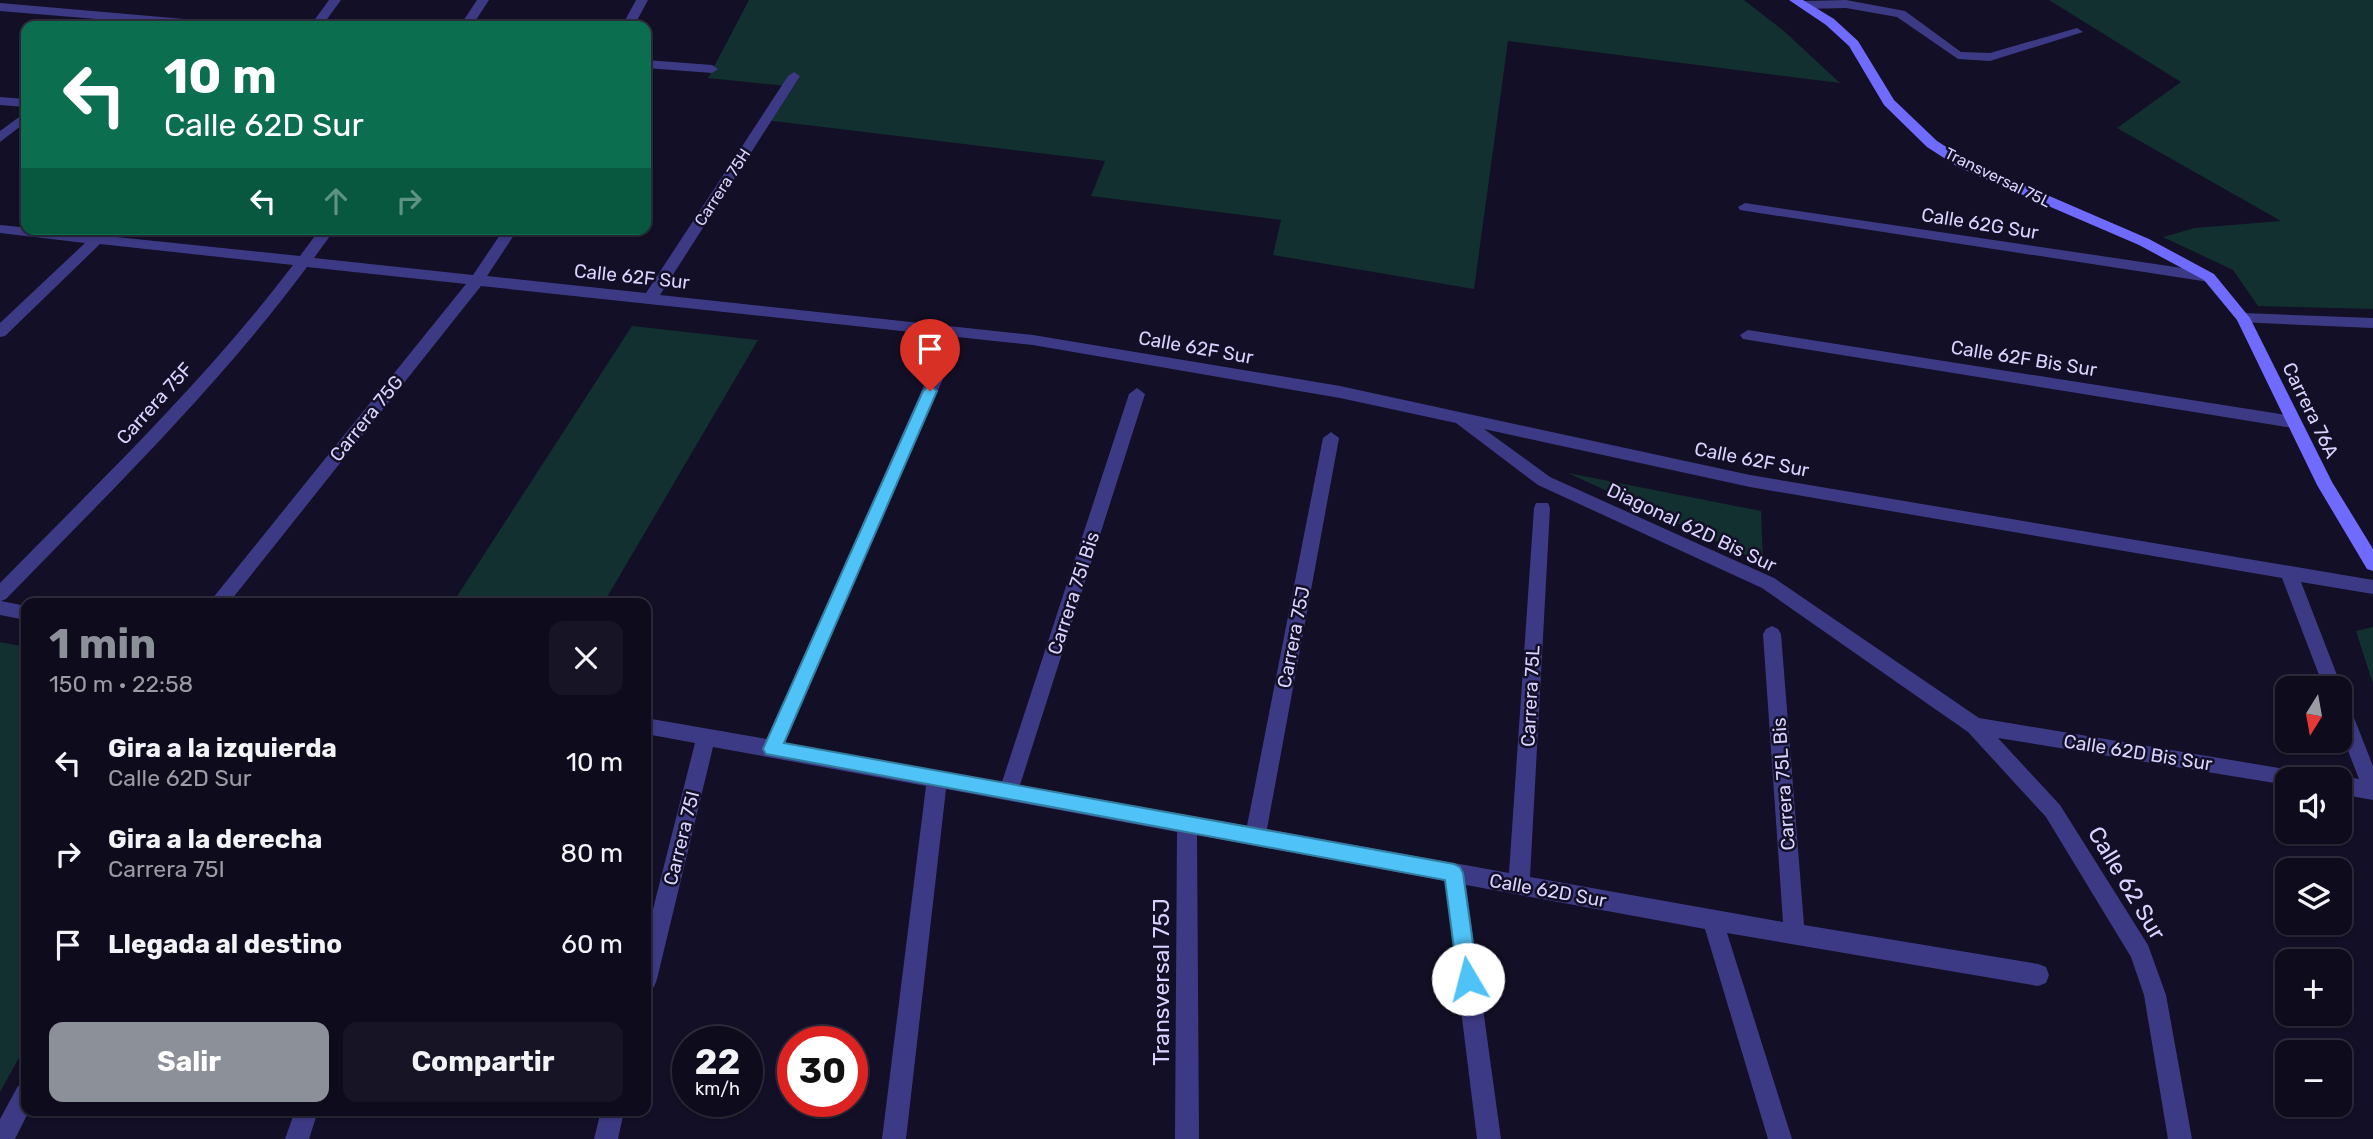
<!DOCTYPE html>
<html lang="es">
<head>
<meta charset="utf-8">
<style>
  body { margin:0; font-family:Rubik,sans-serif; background:#171425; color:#f1f3f6; height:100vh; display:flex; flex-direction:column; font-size:26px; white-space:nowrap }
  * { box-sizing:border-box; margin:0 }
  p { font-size:23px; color:#9b9ba3 }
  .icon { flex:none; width:38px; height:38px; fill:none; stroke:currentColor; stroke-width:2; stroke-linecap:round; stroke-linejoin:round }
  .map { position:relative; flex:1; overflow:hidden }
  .panel { position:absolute; left:21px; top:598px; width:630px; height:518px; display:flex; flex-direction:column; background:#0e0b1c; border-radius:14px; box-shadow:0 2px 5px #0004,0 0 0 2px #2e2b3b }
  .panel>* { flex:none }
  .top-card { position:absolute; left:21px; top:21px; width:630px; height:214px; border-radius:14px; box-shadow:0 2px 5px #0004,0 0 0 2px #2e2b3b; background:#0b6e4f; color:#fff; overflow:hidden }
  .needle { width:46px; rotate:191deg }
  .buttons { position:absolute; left:2275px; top:676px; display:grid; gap:14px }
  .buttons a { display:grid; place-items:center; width:77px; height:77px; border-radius:14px; background:#0e0b1c; box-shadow:0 2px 5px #0004,0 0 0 2px #2e2b3b; font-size:35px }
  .speed { position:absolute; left:672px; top:1026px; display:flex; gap:14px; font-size:35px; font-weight:700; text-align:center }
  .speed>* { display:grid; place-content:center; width:91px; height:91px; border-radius:50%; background:#0e0b1c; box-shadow:0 2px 5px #0004,0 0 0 2px #2e2b3b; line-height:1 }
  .speed small { font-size:18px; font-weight:400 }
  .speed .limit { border:10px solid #d22; background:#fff; color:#111 }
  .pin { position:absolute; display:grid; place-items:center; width:60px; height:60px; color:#fff; margin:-72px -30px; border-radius:50% 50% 50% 0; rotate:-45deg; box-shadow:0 0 7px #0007 }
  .pin .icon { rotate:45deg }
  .me { position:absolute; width:77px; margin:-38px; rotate:352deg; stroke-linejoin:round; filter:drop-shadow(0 0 5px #0008) }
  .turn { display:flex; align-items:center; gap:24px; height:147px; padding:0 28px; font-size:32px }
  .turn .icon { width:91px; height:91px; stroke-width:2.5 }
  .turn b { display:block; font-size:49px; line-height:60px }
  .lanes { display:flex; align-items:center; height:66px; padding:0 28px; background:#0003; justify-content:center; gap:35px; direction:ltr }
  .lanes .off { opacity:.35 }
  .round { display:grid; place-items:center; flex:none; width:74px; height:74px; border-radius:14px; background:#171425 }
  .head { display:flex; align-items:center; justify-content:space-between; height:119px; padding:0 28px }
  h1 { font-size:42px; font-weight:700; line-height:52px; color:#8c9099 }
  .cta { display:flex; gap:14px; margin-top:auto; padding:14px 28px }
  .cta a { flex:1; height:80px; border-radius:14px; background:#8c9099; color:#fff; font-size:28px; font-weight:700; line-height:80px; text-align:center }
  .cta a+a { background:#171425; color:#f1f3f6 }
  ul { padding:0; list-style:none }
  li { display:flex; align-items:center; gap:21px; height:91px; padding:0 28px }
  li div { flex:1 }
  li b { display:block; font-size:26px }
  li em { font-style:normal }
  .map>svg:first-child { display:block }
  .green { fill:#12302f }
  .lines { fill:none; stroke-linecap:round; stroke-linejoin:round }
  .street { fill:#3d3a85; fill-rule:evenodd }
  .secondary { fill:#6f6bff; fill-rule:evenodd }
  .route { fill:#4fc3f7; stroke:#337fa1; stroke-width:2 }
  .labels { text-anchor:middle; stroke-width:5; stroke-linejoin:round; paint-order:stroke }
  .far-street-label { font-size:16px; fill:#d9d4ff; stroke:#130f26 }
  .street-label { font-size:19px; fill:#d9d4ff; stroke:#130f26 }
  .near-street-label { font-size:23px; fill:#d9d4ff; stroke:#130f26 }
</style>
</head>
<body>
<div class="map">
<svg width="2373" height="1139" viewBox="0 0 2373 1139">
  <rect width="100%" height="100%" fill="#130f26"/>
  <g class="green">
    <polygon points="749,0 1744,0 1785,32 1840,83 1508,41 1474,289 1273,255 1281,220 1091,196 1105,161 765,120 787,86 708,78"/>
    <polygon points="2049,0 2373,0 2373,309 2258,306 2233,270 2163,237 2195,228 2281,221 2117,128 2181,82"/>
    <polygon points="632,326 758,340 603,604 452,604"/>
    <polygon points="1568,473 1761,511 1763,563"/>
    <polygon points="2373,627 2373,684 2356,631"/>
    <polygon points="0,642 26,647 26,1045 0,1092"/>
  </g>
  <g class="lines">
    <g class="street">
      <polygon points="329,0 341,0 322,26 310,26"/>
      <polygon points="477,0 489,0 472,26 460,26"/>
      <polygon points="636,0 648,0 634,26 622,26"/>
      <polygon points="1846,0 1905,11 1961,52 1990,53 2077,28 2083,32 1990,61 1958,59 1897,17 1846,8 1805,9 1799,5 1805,1"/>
      <polygon points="0,3 219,22 225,26 181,26 0,11"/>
      <polygon points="646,60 712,65 718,69 712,73 646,68"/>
      <path d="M794 72 800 76 660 295 1033 335 1340 386 1750 475 2373 580V594L2301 582 2342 688 2340 693V688H2324L2282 578 1750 487 1484 429 1550 477 1774 578 1979 718 2309 773 2312 779H2287V785L1998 738 2060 805 2148 945 2166 995 2192 1139H2168L2144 995 2131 957 2046 817 1968 732 1762 588 1538 485 1456 423 1340 398 1033 345 481 286 228 604H208L466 284 307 267C218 387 110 492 6 599L1 601 26 606V620L0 615V583C101 480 206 380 293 265L100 244 5 336 0 337V323L85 243 0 233V225L93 234 101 230 106 232 107 236 300 256 320 229H335L314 258 473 275 504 229H518L487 276 646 293 788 76Z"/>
      <polygon points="0,97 26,99 26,107 0,105"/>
      <polygon points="26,112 26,122 0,142 0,131"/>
      <polygon points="1745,203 2209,272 2216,277 2209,282 1740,210 1738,207"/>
      <polygon points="2243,313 2373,318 2373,328 2238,322 2236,318"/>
      <polygon points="1748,330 2293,416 2301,422 2293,428 1743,339 1740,335"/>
      <polygon points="941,360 949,365 784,743 1002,782 1129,394 1137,388 1145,394 1020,785 1247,826 1323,438 1331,432 1339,438 1267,829 1509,873 1534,508 1536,503 1548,503 1550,508 1530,877 1783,922 1763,634 1766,629 1772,626 1778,629 1781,634 1804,925 2038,964 2046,967 2049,975 2046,983 2038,986 1727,933 1792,1139 1768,1139 1705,929 1466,885 1501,1139 1477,1139 1445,881 1197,835 1199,1139 1175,1139 1177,832 946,789 906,1139 882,1139 926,786 713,747 657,979 654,987 646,990 646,937 695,743 646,734 646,718 767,739 933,365"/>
      <polygon points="2340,698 2347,700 2373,766 2373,800 2340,794 2340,779 2333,779 2340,776 2359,779 2340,730"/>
      <polygon points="26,1083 26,1111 29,1111 15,1139 0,1139 0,1119 18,1086"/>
      <polygon points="295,1111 318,1111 309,1139 285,1139"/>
      <polygon points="601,1111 624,1111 618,1139 594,1139"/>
    </g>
    <polygon class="secondary" points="1789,0 1803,0 1834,19 1858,41 1894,100 1937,141 1968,161 2149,239 2214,274 2250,318 2332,482 2373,549 2373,571 2367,569 2317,485 2237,320 2204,280 2139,245 1958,167 1927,147 1884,105 1849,46 1826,25"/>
  </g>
  <polygon class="route" points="930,386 937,391 784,743 1454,864 1460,867 1463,873 1478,979 1475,986 1468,989 1461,986 1458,979 1445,880 766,754 763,749 923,391"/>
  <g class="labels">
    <g class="far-street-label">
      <text transform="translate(1998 177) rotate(26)" y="6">Transversal 75L</text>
      <text transform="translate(722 187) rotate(-57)" y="6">Carrera 75H</text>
    </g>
    <g class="street-label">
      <text transform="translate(1980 223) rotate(9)" y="7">Calle 62G Sur</text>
      <text transform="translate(632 276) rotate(6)" y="7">Calle 62F Sur</text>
      <text transform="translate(1196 347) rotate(10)" y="7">Calle 62F Sur</text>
      <text transform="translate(2024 358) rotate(9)" y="7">Calle 62F Bis Sur</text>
      <text transform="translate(154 403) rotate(-48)" y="7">Carrera 75F</text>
      <text transform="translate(2311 410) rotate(64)" y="7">Carrera 76A</text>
      <text transform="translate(366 418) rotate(-51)" y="7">Carrera 75G</text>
      <text transform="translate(1752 459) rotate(11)" y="7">Calle 62F Sur</text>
      <text transform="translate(1692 527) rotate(25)" y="7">Diagonal 62D Bis Sur</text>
      <text transform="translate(1073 593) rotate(-72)" y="7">Carrera 75I Bis</text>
      <text transform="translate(1293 637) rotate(-79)" y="7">Carrera 75J</text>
      <text transform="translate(1530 696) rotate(-87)" y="7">Carrera 75L</text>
      <text transform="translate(2138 752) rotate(9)" y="7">Calle 62D Bis Sur</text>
      <text transform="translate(1783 784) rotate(-94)" y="7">Carrera 75L Bis</text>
      <text transform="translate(681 838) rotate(-76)" y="7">Carrera 75I</text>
      <text transform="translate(1548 890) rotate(10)" y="7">Calle 62D Sur</text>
    </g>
    <g class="near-street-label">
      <text transform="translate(2127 883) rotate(59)" y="8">Calle 62 Sur</text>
      <text transform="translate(1161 982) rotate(-90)" y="8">Transversal 75J</text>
    </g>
  </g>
</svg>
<div class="buttons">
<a><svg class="needle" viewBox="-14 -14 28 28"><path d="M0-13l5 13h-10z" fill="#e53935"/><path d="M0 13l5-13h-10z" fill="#9b9ba3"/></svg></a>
<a><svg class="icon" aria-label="sound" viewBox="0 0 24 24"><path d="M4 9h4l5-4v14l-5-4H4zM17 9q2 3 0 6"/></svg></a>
<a><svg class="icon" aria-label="layers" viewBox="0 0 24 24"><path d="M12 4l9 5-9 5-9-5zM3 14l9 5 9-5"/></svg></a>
<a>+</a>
<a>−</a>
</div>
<div class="speed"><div>22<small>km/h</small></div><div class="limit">30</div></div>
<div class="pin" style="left:930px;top:391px;background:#d93025"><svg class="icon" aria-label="arrive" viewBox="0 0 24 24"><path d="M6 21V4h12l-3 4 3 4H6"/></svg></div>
<svg class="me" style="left:1468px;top:979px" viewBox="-20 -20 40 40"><circle r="19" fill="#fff"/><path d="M0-13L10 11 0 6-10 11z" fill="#4fc3f7"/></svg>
<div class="top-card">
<div class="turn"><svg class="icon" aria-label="left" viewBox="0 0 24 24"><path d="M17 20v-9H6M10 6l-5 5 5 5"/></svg><div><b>10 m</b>Calle 62D Sur</div></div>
<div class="lanes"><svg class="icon" aria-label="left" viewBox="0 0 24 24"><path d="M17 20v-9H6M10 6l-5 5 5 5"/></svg><svg class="icon off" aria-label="ahead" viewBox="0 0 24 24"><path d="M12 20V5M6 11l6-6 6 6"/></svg><svg class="icon off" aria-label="right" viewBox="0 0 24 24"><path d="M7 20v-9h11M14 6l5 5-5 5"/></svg></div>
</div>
<section class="panel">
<div class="head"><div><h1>1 min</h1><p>150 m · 22:58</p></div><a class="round"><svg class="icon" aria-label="close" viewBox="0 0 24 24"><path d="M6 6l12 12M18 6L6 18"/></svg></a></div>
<ul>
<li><svg class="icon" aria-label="left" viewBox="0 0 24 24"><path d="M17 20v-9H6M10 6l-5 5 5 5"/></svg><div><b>Gira a la izquierda</b><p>Calle 62D Sur</p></div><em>10 m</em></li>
<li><svg class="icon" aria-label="right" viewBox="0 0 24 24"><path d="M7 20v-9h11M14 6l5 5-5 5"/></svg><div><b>Gira a la derecha</b><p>Carrera 75I</p></div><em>80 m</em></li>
<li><svg class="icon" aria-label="arrive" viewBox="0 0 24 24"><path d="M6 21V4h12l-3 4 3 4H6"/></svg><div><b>Llegada al destino</b></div><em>60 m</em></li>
</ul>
<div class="cta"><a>Salir</a><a>Compartir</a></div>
</section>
</div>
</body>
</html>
